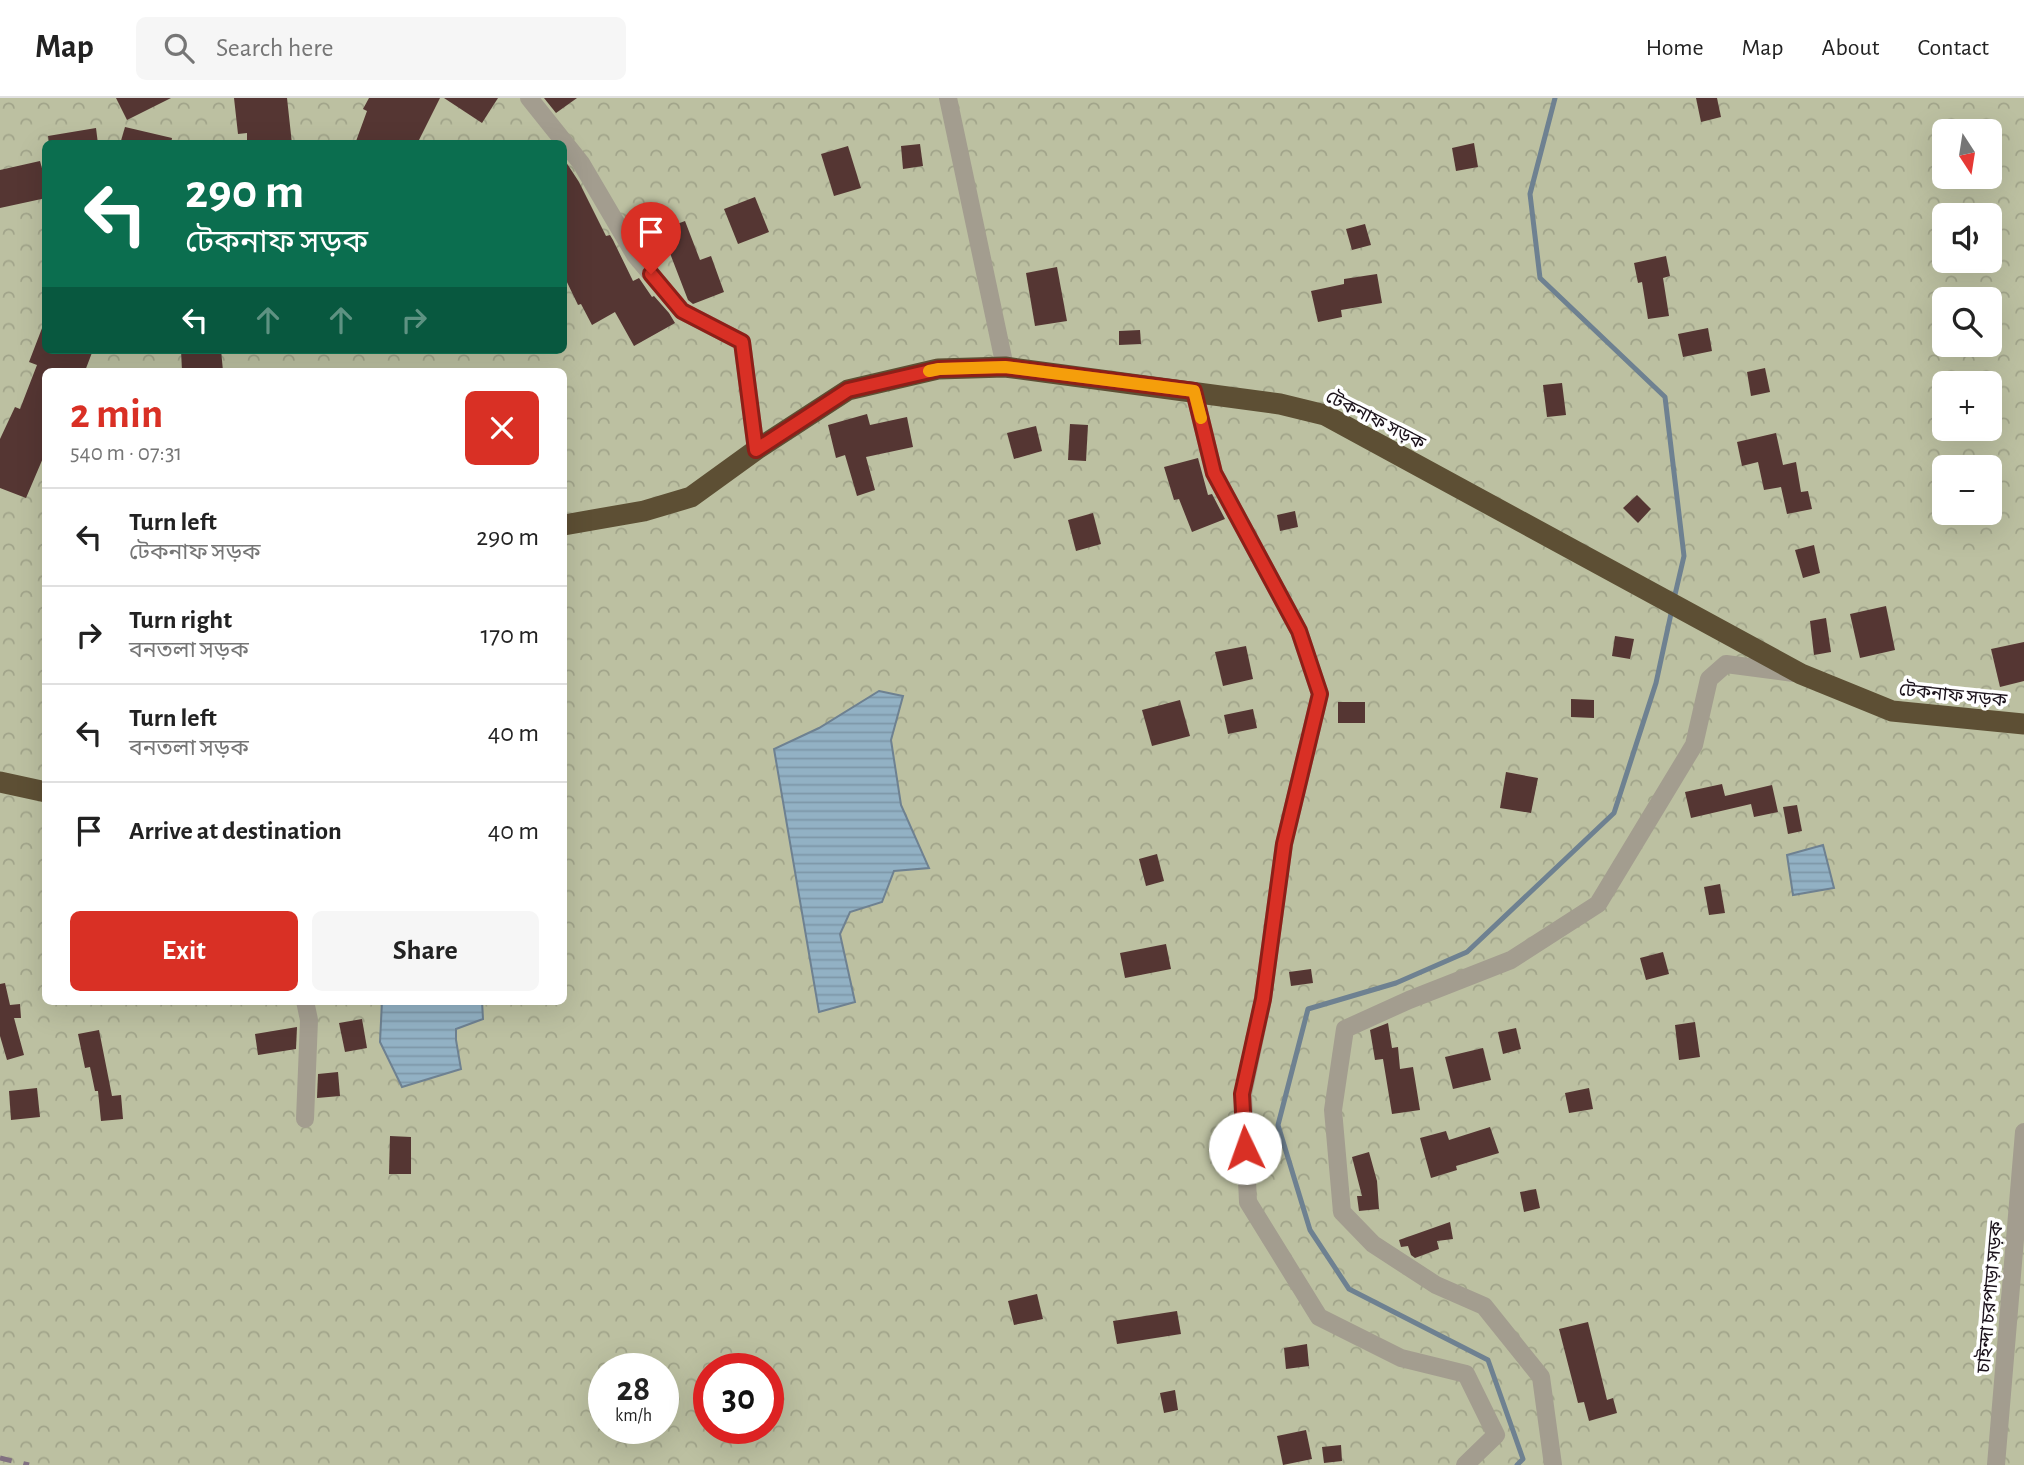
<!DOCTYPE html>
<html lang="en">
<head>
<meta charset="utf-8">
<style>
  body { margin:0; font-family:"Alegreya Sans","Noto Sans Bengali",sans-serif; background:#f6f6f6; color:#222; height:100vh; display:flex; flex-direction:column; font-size:26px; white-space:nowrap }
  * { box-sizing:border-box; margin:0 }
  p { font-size:23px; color:#767676 }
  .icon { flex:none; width:38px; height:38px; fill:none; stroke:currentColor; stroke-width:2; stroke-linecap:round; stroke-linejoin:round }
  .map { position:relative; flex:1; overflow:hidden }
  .panel { position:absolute; left:42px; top:270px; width:525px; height:637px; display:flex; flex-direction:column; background:#fff; border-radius:10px; box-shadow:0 7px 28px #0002 }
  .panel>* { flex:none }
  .hud { position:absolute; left:42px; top:42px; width:525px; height:214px; border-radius:10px; box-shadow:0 7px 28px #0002; background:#0b6e4f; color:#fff; overflow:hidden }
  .needle { width:46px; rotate:168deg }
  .tools { position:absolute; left:1932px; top:21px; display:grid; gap:14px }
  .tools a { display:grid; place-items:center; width:70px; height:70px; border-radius:10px; background:#fff; box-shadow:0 7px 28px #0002; font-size:35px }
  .speed { position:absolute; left:588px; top:1255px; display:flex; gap:14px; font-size:35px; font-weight:700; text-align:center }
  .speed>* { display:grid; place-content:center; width:91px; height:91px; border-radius:50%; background:#fff; box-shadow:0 7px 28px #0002; line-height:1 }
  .speed small { font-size:18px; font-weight:400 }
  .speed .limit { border:10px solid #d22; background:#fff; color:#111 }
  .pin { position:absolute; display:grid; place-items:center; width:60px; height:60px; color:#fff; margin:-72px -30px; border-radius:50% 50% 50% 0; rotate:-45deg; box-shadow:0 0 7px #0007 }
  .pin .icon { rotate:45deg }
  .me { position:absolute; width:77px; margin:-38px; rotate:357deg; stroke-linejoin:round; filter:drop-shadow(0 0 5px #0008) }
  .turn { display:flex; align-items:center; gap:24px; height:147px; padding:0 28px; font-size:32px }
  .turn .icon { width:91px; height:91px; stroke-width:2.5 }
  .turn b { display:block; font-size:49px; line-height:60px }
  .lanes { display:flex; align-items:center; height:66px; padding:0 28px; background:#0003; justify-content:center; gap:35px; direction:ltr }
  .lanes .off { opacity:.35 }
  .round { display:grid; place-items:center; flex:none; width:74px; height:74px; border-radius:10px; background:#f6f6f6 }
  .headline { display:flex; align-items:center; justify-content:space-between; height:119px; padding:0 28px }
  h1 { font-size:42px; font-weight:600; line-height:52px; color:#d93025 }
  .cta { display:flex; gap:14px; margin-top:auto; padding:14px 28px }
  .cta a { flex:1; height:80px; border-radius:10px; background:#d93025; color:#fff; font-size:28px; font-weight:600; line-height:80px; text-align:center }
  .cta a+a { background:#f6f6f6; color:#222 }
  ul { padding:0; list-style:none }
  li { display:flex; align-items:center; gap:21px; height:98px; padding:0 28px; border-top:2px solid #e0e0e0 }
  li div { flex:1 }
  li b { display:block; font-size:26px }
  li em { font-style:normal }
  header { display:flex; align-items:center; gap:42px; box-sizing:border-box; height:98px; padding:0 35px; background:#fff; border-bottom:2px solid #e0e0e0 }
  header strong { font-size:33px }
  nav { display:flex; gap:38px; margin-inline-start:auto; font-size:24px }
  .search { width:490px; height:63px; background:#f6f6f6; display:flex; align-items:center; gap:18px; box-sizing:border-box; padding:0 24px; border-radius:10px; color:#767676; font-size:26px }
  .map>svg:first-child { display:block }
  .forest { fill:url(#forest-crowns); fill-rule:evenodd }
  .water { fill:url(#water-rules); stroke:#6e8191; stroke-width:2 }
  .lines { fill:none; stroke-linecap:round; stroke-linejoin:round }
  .stream { stroke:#6e8191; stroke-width:5 }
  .building { fill:#553633 }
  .street { stroke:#a39d8f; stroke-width:18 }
  .highway { stroke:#5d4f34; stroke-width:21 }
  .rail { stroke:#817081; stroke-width:5; stroke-dasharray:12 12; stroke-linecap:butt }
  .route-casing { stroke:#8d1f18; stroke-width:18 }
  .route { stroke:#d93025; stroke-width:12 }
  .slow { stroke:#f59e0b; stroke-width:12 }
  .labels { text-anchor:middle; stroke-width:7; stroke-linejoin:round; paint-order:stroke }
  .street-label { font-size:19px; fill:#1b121b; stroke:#fff }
</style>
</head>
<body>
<header>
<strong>Map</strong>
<div class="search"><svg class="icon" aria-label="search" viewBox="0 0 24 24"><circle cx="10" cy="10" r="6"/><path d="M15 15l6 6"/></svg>Search here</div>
<nav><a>Home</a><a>Map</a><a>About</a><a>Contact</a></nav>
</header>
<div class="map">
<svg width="2024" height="1367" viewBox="0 0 2024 1367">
  <defs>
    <pattern id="forest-crowns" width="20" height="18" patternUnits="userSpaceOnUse" patternTransform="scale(1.75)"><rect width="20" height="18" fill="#bcc0a1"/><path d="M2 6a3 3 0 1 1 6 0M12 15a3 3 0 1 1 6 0" fill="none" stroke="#a1a48a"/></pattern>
    <pattern id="water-rules" width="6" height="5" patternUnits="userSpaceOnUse" patternTransform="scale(1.75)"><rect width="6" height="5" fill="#92b1c4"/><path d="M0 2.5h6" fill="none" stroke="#7d97a8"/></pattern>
  </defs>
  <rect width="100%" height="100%" fill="#f2d8f2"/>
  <path class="forest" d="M0 0H2024V1367H0ZM1944 33H1990V79H1944ZM46 46H564V252H46ZM1944 117H1990V163H1944ZM1944 201H1990V247H1944ZM46 273H564V903H46ZM1944 285H1990V331H1944ZM1944 369H1990V415H1944ZM604 1270H663V1330H604ZM709 1270H768V1330H709Z"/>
  <g class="water">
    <polygon points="879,593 903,598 891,642 901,707 929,770 894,773 882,804 850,814 840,836 855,904 819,914 774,651 819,630"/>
    <polygon points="1823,747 1834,790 1793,797 1787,757"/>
    <polygon points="382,903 482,903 483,921 456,931 456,942 461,971 402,989 380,944"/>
  </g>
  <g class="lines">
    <g class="stream">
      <polyline points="1555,0 1530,96 1540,180 1665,299 1684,458 1674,501"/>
      <polyline points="1517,1367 1523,1361 1488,1262 1349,1191 1310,1132 1278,1027 1308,911 1396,885 1467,854 1614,715 1656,585 1672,511"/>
    </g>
  </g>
  <g class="building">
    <polygon points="116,0 171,0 127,22"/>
    <polygon points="234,0 287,0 292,46 247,46 247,35 238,36"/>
    <polygon points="369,0 440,0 417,46 355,46 367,13 363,11"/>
    <polygon points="444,0 498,0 482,25"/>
    <polygon points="544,0 577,0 556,15"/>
    <polygon points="1696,0 1717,0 1721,19 1701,24"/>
    <polygon points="125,29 172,40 171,46 120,46"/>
    <polygon points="96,30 98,46 49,46 48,38"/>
    <polygon points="1474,45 1478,69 1456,73 1452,50"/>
    <polygon points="920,46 923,68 903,71 901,48"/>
    <polygon points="848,48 861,90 834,98 821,56"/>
    <polygon points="564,61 579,84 606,138 610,137 613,142 633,183 639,180 652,199 654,198 669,215 675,225 634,248 615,214 592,227 581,206 578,207 564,178"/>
    <polygon points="40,63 46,85 46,100 0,110 0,72"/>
    <polygon points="755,99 769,134 738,146 724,111"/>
    <polygon points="685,123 700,162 711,158 724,194 693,206 688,202 661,132"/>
    <polygon points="1365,126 1371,147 1352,152 1346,131"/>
    <polygon points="1666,158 1670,178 1663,180 1669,218 1648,221 1642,184 1638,185 1634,165"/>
    <polygon points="1057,169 1067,223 1035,228 1026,175"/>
    <polygon points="1377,176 1382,205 1341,212 1342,219 1318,224 1311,193 1344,186 1344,181"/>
    <polygon points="44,225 46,225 46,252 93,252 85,273 46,273 46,353 26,400 0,390 0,341 15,309 20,311 37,267 29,264"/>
    <polygon points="1708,230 1712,253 1683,259 1678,236"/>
    <polygon points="1140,232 1141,246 1119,247 1119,233"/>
    <polygon points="181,252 221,252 223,273 182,273"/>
    <polygon points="1765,270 1770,294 1751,298 1747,274"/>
    <polygon points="1562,285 1566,317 1547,319 1543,287"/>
    <polygon points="867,316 870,327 907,319 913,349 866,359 875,392 857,398 845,357 836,360 828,327"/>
    <polygon points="1070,326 1088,327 1086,363 1068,362"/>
    <polygon points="1036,328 1042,353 1014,361 1007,335"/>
    <polygon points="1776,335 1783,367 1796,364 1801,394 1808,393 1812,411 1787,416 1781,389 1764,392 1758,364 1742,368 1737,344"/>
    <polygon points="1198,360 1208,397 1212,396 1225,421 1192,434 1179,401 1174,402 1164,369"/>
    <polygon points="1637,397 1651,411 1638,425 1623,410"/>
    <polygon points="1295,413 1298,429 1280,433 1277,417"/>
    <polygon points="1093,415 1101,446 1076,453 1068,422"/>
    <polygon points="1814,447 1820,475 1803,480 1795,452"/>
    <polygon points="1886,508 1895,552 1860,560 1850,516"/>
    <polygon points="1826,520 1831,554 1814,557 1810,523"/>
    <polygon points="1615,538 1634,541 1630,561 1612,558"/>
    <polygon points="2024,544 2024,583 2000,589 1991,551"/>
    <polygon points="1246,548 1253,581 1223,588 1215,554"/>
    <polygon points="1571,601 1594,602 1594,620 1571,619"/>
    <polygon points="1180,602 1190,638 1152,648 1142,612"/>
    <rect x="1338" y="604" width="27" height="21"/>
    <polygon points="1253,611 1257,630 1228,636 1224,617"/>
    <polygon points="1506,674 1538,680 1531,715 1500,710"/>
    <polygon points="1722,686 1725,698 1772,687 1778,714 1754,719 1751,706 1691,720 1685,694"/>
    <polygon points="1797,707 1802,733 1788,736 1783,709"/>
    <polygon points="1157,756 1164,783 1146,788 1139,761"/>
    <polygon points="1720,786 1725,815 1709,817 1704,789"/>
    <polygon points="1166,846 1171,871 1125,880 1120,855"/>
    <polygon points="1663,854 1669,876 1646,882 1640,860"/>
    <polygon points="1311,871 1313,885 1291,888 1289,874"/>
    <polygon points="5,885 10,907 20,906 21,920 14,920 24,957 7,962 0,938 0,886"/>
    <polygon points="362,921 367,950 345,954 339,925"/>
    <polygon points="1695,924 1700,959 1679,962 1675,927"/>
    <polygon points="1388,925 1392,950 1398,949 1400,971 1413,969 1420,1012 1392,1016 1383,961 1375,962 1370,932"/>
    <polygon points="297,929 296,951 258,957 255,936"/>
    <polygon points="1516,930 1521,951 1503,956 1498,934"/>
    <polygon points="99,932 112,998 121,997 123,1021 101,1023 98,993 95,993 90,969 85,970 78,936"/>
    <polygon points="1483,950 1491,982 1453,991 1445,959"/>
    <polygon points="338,974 340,998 317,1000 318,976"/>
    <polygon points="37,990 40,1019 11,1022 9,993"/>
    <polygon points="1589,990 1593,1011 1569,1015 1565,995"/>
    <polygon points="1490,1029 1499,1055 1456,1068 1457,1072 1431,1080 1420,1040 1446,1033 1449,1042"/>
    <polygon points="390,1038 411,1039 411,1076 389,1076"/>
    <polygon points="1369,1054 1377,1083 1379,1111 1359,1113 1357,1098 1362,1098 1352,1059"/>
    <polygon points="1536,1091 1540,1110 1524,1114 1520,1094"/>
    <polygon points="1450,1124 1453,1141 1437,1143 1439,1151 1415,1160 1411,1157 1408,1148 1401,1149 1399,1142"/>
    <polygon points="1037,1196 1043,1221 1014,1227 1008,1203"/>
    <polygon points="1177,1213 1181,1236 1117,1246 1113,1223"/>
    <polygon points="1588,1224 1607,1302 1613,1300 1617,1315 1589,1323 1584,1304 1578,1305 1559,1231"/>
    <polygon points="1307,1246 1309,1268 1286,1271 1284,1250"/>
    <polygon points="1175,1292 1178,1312 1164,1315 1160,1295"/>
    <polygon points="1306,1332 1312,1361 1283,1367 1277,1338"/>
    <polygon points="1341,1347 1342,1363 1324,1365 1322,1349"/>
  </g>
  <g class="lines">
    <g class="street">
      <polyline points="529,0 581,65 635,157 682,213 742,244 756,352"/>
      <polyline points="948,0 1005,269"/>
      <polyline points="1194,293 1214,375 1299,533 1320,596 1284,746 1263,901 1243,996 1248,1104 1319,1219 1401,1260 1466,1276 1496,1337 1465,1367"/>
      <polyline points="305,1021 309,922 305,903"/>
      <polyline points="1553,1367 1541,1279 1484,1208 1436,1187 1373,1146 1342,1114 1333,1012 1345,931 1409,902 1511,862 1598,806 1694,647 1709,581 1726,566 1794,575"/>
      <polyline points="1996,1367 2024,1034"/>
    </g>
    <g class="highway">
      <polyline points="564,427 644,413 691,399 756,352 848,292 938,271 1005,269 1280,306 1325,317 1801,576 1892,613 2024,626"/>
      <polyline points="0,684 46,694"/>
    </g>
    <polyline class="rail" points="0,1360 29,1367"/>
  </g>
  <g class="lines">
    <g class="route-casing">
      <polyline id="route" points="651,176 682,213 742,244 756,352 848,292 939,271 1005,269 1194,293 1214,375 1299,533 1320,596 1284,746 1263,901 1242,996 1245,1050"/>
    </g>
    <use href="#route" class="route"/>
    <polyline class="slow" points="929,273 939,271 1005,269 1194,293 1201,320"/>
  </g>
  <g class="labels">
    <g class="street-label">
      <text transform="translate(1376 321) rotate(27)" y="7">টেকনাফ সড়ক</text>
      <text transform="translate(1953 596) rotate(6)" y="7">টেকনাফ সড়ক</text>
      <text transform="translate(1989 1199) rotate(-85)" y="7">চাইন্দা চরপাড়া সড়ক</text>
    </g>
  </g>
</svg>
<div class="tools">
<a><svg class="needle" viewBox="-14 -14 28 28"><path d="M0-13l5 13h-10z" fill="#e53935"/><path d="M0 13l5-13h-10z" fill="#767676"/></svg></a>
<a><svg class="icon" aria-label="sound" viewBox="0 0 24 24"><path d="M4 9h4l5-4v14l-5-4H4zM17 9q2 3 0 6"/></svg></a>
<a><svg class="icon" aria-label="search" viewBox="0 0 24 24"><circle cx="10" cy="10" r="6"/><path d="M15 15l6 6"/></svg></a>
<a>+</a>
<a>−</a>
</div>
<div class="speed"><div>28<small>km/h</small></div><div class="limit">30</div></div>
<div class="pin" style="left:651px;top:176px;background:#d93025"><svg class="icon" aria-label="arrive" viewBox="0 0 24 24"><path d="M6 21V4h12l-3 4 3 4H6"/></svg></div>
<svg class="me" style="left:1245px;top:1050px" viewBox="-20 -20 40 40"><circle r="19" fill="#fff"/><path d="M0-13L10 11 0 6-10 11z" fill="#d93025"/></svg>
<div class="hud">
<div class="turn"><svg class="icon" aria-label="left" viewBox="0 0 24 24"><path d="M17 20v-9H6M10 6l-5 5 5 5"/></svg><div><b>290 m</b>টেকনাফ সড়ক</div></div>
<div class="lanes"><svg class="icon" aria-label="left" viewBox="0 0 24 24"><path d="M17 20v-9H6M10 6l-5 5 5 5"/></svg><svg class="icon off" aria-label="ahead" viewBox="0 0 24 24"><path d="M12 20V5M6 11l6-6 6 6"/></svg><svg class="icon off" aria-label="ahead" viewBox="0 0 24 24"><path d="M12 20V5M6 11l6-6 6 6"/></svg><svg class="icon off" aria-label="right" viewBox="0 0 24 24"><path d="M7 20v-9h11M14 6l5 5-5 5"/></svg></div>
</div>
<section class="panel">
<div class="headline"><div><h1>2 min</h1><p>540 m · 07:31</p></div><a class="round" style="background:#d93025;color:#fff"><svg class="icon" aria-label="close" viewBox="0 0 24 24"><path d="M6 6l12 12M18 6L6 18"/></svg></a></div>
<ul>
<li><svg class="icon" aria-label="left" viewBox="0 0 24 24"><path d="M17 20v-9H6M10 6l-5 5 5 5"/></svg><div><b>Turn left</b><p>টেকনাফ সড়ক</p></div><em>290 m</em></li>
<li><svg class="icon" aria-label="right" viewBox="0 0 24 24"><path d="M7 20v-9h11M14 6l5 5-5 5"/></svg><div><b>Turn right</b><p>বনতলা সড়ক</p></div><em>170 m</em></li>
<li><svg class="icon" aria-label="left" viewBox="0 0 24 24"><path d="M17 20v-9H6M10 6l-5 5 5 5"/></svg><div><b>Turn left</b><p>বনতলা সড়ক</p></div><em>40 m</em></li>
<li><svg class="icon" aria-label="arrive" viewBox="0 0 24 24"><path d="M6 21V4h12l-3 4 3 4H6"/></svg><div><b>Arrive at destination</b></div><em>40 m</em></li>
</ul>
<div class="cta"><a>Exit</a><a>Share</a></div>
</section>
</div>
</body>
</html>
